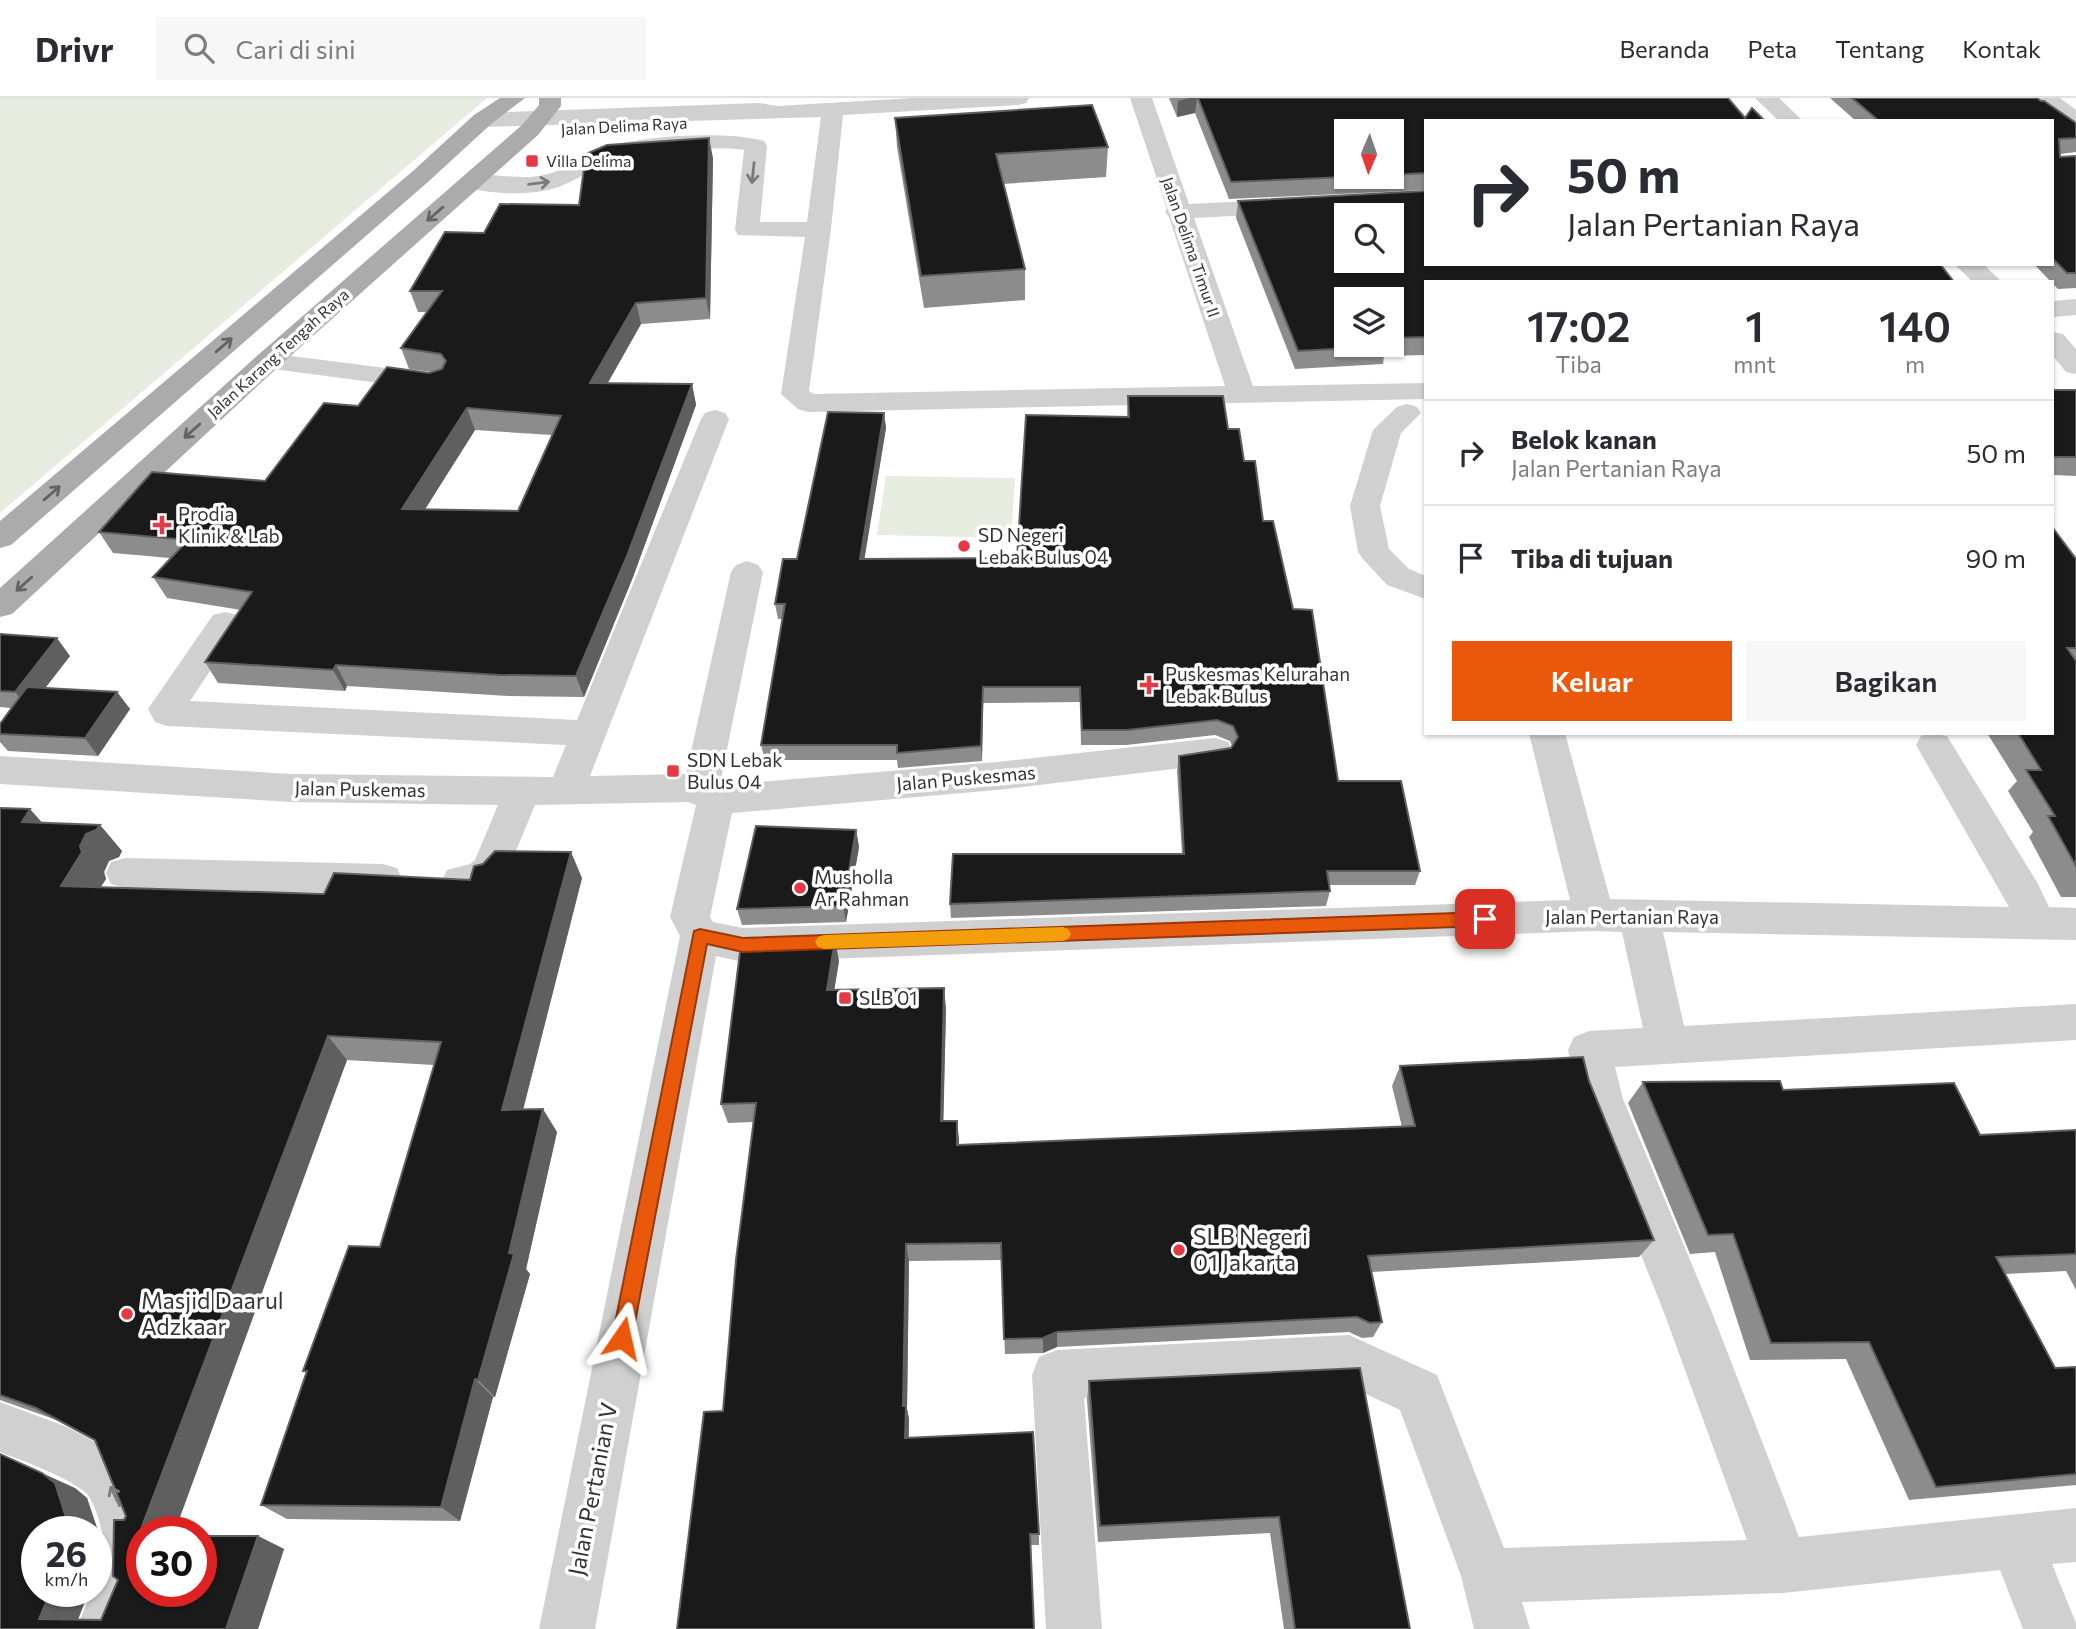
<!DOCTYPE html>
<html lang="id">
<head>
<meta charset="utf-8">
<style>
  body { margin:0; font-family:Commissioner,sans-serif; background:#f7f7f7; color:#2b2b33; height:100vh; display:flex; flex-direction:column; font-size:26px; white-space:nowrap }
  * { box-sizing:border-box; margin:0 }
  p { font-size:23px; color:#7c7c81 }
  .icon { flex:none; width:38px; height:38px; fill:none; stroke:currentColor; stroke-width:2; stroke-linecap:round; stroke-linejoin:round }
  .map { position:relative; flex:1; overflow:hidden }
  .panel { position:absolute; left:1424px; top:182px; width:630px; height:455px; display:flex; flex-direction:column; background:#fff; border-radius:0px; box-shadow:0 2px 5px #0004 }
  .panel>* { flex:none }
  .guide { position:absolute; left:1424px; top:21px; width:630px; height:147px; border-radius:0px; box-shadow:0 2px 5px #0004; background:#fff; color:#2b2b33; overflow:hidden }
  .needle { width:46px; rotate:182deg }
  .buttons { position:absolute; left:1334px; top:21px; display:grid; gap:14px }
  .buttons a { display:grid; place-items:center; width:70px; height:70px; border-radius:0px; background:#fff; box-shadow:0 2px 5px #0004; font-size:35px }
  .speed { position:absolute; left:21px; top:1418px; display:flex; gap:14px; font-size:35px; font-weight:700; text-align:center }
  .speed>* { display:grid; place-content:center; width:91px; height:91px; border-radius:50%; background:#fff; box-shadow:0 2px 5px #0004; line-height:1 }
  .speed small { font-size:18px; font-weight:400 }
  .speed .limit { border:10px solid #d22; background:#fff; color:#111 }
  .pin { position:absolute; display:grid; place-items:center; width:60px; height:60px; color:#fff; margin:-30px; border-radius:14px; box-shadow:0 4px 10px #0006 }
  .me { position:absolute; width:77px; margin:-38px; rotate:11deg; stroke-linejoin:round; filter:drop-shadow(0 0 5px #0008) }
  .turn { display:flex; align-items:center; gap:24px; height:147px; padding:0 28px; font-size:32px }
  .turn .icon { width:91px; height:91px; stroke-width:2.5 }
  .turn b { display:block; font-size:49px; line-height:60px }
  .eta { display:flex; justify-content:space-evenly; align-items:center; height:119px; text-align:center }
  .eta b { font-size:42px; font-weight:600; line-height:49px }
  .cta { display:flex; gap:14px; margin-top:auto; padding:14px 28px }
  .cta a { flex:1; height:80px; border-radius:0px; background:#ea580c; color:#fff; font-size:28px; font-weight:600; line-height:80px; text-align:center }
  .cta a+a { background:#f7f7f7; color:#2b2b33 }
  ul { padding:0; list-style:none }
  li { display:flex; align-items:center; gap:21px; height:105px; padding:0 28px; border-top:2px solid #e1e1e2 }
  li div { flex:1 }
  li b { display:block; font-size:26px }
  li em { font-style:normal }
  header { display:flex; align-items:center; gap:42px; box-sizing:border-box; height:98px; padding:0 35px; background:#fff; border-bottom:2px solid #e1e1e2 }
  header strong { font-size:33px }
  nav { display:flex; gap:38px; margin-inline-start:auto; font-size:24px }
  .search { width:490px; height:63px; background:#f7f7f7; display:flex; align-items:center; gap:18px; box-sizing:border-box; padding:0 24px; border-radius:0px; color:#7c7c81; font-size:26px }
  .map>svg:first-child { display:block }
  .green { fill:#e6ecdf }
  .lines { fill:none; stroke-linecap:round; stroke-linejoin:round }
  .minor { fill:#d0d0d0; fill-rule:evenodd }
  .major { fill:#ababab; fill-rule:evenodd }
  .wall { fill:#8c8c8c; fill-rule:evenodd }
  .shaded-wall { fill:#5f5f5f }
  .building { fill:#1a1a1a; stroke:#5f5f5f; stroke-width:2; fill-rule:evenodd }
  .oneway { stroke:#7a7a7a }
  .oneway2 { stroke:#636363 }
  .route { fill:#ea580c; stroke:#983908; stroke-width:2 }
  .slow { fill:#f59e0b }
  .poi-dot { fill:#e63946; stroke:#fff; stroke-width:2.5 }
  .labels { text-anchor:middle; stroke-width:7; stroke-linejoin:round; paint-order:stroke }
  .far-street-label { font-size:16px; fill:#333; stroke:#fff }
  .far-poi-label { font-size:16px; fill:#333; stroke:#fff; text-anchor:start }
  .poi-label { font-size:19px; fill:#333; stroke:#fff; text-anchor:start }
  .street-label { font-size:19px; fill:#333; stroke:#fff }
  .near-poi-label { font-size:23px; fill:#333; stroke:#fff; text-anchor:start }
  .near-street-label { font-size:23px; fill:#333; stroke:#fff }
</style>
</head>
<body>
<header>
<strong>Drivr</strong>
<div class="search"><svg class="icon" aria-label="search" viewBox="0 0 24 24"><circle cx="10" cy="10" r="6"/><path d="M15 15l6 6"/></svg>Cari di sini</div>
<nav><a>Beranda</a><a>Peta</a><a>Tentang</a><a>Kontak</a></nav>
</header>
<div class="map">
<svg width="2076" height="1531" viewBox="0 0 2076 1531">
  <rect width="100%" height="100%" fill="#fff"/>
  <g class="green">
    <polygon points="0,0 487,0 0,415"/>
    <polygon points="886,378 1015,380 1011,440 877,437"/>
  </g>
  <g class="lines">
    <g class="minor">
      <path d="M913 0H1029L1026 5 1018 7 843 17 831 131 809 293 814 296 1225 288 1169 119 1165 114 1167 111 1130 0H1152L1189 106 1291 101 1300 103 1303 108 1300 113 1291 115 1194 120 1253 288 1426 285V301L808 314 798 311 781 296 805 139 738 137 735 132 744 52C720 48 649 53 625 59 603 65 582 79 561 88 534 99 491 96 464 89L460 84 464 79C489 73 518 83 544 77 567 72 587 56 609 49 644 37 729 33 764 43L767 48 760 124H807L821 19 482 29 474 27 471 22 474 17 482 15 759 5 777 8Z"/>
      <polygon points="1755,0 1779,0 1803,23 1779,23"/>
      <polygon points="2035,0 2060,0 2076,12 2076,29 2068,27"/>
      <polygon points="1954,166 1983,166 2002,184 1973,184"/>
      <polygon points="2076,201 2076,217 2053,219 2053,203"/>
      <polygon points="2053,234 2063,236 2076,251 2076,276 2066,274 2053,258"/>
      <polygon points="268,255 432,276 442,278 446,284 442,290 432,292 258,269 254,263 258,257"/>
      <polygon points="1407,306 1417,309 1421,315 1401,335 1380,408 1389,451 1409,471 1426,478 1426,501 1387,487 1363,461 1358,454 1350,408 1373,332 1397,309"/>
      <path d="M715 312 725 315 729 321 590 678 686 676 731 474 736 467 747 463 758 467 763 474 720 686 723 687 997 664 1215 640 1228 644 1233 653 1228 662 1215 666 997 692 732 715 710 819 713 824 743 830 1570 802 1529 635H1565L1610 801 2009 809 1916 647 1921 638 1929 635 1947 638 2037 784 2049 809 2076 810V842L1663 834 1684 928 2076 906V942L1615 969 1623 1001 1713 1217 1799 1439 2076 1410V1464L2052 1466 2076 1525V1531H2023L2000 1472 1783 1495 1522 1504 1530 1531H1474L1461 1478 1400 1312 1347 1287 1084 1300 1102 1531H1046L1032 1277 1039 1259 1057 1252 1349 1237 1437 1277 1504 1450 1747 1442 1665 1217 1579 1001 1568 952 1574 939 1589 933 1643 930 1622 834 1594 833 743 864 716 858 595 1531H539L680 838 670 819 696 707 688 704 535 707 504 782C488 796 467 800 447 794L442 783 447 772 470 766 475 762 498 707 291 704 0 686V658L291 676 553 679 566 647 167 628 155 624 148 611 213 517 225 514 237 517 242 525 190 603 577 622 701 321 705 315Z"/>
      <polygon points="125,760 383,766 397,770 402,781 397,792 383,796 125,790 111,786 106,775 111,764"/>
      <path d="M0 1304 67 1329 123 1359 151 1421 154 1433H142V1493H147L132 1531H76L92 1493H96C96 1480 106 1468 106 1456 105 1442 96 1403 85 1394 63 1377 26 1364 0 1354Z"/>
    </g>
    <g class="major">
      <polygon points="500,0 525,0 490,27 429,83 11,447 0,450 0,423 413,73 474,17"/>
      <polygon points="539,0 561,0 561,8 538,37 278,269 12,516 0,519 0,490 258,257 522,27 539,7"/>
    </g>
  </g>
  <g class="wall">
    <path d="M1169 0H1728L1745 20 1765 23H1426V92L1229 101 1195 15 1177 19ZM1391 33V79H1346Z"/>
    <polygon points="1830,0 2037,0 2076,25 2076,54 2060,56 2060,59 2076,58 2076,190 2058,191 2053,186 2053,184 2051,184 2034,166 2053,166 2053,23 1856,23"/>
    <polygon points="895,20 1108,49 1106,79 1003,86 1025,171 1025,202 924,210 897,49"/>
    <path d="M713 60 710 221 641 226 607 285 692 286 696 307 633 479 584 599 508 598 347 588 345 593 218 585 205 564 241 512 167 500 153 479 170 460 113 455 99 434 265 383 358 308 432 274 409 271 401 250 427 214H418L410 193 484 135 579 107ZM475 332 552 337 518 413 425 411Z"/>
    <path d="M1238 103 1426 184V257L1384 258 1383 266 1295 271 1236 120ZM1391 201V247H1346Z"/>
    <polygon points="2053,292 2076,292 2076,378 2053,377"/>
    <polygon points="1128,298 1228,331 1244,363 1263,423 1293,511 1338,683 1420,773 1415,787 1329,787 1330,793 1326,808 951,820 950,806 1182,756 1177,673 1179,658 1231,650 1232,648 1230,643 1215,637 1126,647 1081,647 1080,604 983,605 982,663 898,670 897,662 765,662 761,647 782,521 778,521 775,506 797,461 884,315 886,330 864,461 1017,460 1127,319"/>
    <polygon points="2076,461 2076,799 2061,799 2029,739 2033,734 2008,693 2017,683 1987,635 2053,635"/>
    <polygon points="0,536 70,558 45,590 117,594 130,611 98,658 8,653 0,644 0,626 11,610 0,609"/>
    <polygon points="0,710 43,725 100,727 122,753 119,759 109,763 104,774 106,781 100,789 324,796 470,782 582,780 523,1012 557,1034 526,1171 530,1176 495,1299 493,1299 460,1423 287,1421 261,1407 306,1275 303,1273 380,1149 434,967 347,962 142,1493 258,1438 284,1451 258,1531 0,1531 75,1390 87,1400 101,1442 102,1464 96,1482 96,1433 89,1493 78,1522 101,1522 118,1482 124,1422 126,1418 95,1342 65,1325 0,1302"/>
    <polygon points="856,732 859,749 846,824 742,827 737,811"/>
    <polygon points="839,863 834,892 946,910 943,1023 959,1041 959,1047 1402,1029 1392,988 1400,968 1589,983 1654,1142 1639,1159 1371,1174 1382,1224 1373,1239 1362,1240 1349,1234 1057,1249 1043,1255 1005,1256 1001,1162 909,1163 907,1311 909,1321 909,1340 1039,1436 1039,1447 1030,1447 723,1313 753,1024 728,1025 721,1006"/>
    <polygon points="1643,984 1783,992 1980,1037 2076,1032 2076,1192 2066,1173 2005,1176 2055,1270 2076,1269 2076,1387 1909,1402 1846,1261 1750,1262 1715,1154 1690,1156 1628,1005"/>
    <polygon points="1360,1270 1410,1531 1284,1531 1270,1435 1098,1444 1087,1302 1089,1283"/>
  </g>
  <g class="shaded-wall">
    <polygon points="1189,0 1197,0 1195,15 1177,19 1178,3"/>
    <polygon points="709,40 713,60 710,221 706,200"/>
    <polygon points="636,205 641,226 596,306 590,285"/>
    <polygon points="692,286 696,307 633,479 584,599 576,578"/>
    <polygon points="467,310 475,332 412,432 402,411"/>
    <polygon points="884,315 886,330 862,476 860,461"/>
    <polygon points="57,540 70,558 29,611 15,594"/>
    <polygon points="336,567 347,588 345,593 333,572"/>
    <polygon points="983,589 983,605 982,663 981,648"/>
    <polygon points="117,594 130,611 98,658 85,640"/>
    <polygon points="30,711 54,738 22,724"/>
    <polygon points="100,727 122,753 119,759 109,763 104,774 106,781 85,814 61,788 86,736"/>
    <polygon points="856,732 859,749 846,824 843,808"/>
    <polygon points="571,754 582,780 517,1035 502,1012"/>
    <polygon points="835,842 839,863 831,912 827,892"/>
    <polygon points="944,890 946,910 943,1042 941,1023"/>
    <polygon points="328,938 347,962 175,1433 142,1433 142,1440 138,1439"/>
    <polygon points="543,1011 557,1034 526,1171 530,1176 495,1299 478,1282"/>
    <polygon points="957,1023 959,1041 959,1066 957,1047"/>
    <polygon points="906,1146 909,1163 907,1311 909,1321 908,1353 905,1340 903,1308"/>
    <polygon points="1057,1234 1057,1249 1043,1255 1043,1240"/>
    <polygon points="475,1281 493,1299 460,1423 441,1409"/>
    <polygon points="42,1375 75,1390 87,1400 101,1442 102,1464 96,1482 96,1433 69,1433"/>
    <polygon points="258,1438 284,1451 258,1531 226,1531"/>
    <polygon points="51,1493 89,1493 74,1531 39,1521"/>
  </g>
  <g class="building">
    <polygon points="1198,0 1728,0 1745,20 1752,10 1765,23 1426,23 1426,75 1391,77 1391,33 1346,33 1346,79 1231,84"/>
    <polygon points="1852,0 2037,0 2041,3 2044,3 2076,25 2076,40 2059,41 2060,59 2076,58 2076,175 2067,175 2053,161 2053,23 1879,23"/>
    <polygon points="1092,7 1108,49 996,56 1025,171 921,178 895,20"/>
    <path d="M709 40 706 200 636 205 590 285 692 286 627 458 576 578 499 577 336 567 333 572 205 564 252 494 153 479 188 442 99 434 152 374 265 383 324 305 358 308 387 269 429 275 442 271 446 263 441 256 401 250 442 193H410L445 134 484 135 500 106 579 107 586 56 607 47ZM467 310 561 318 518 413 402 411Z"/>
    <path d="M1426 93V166H1940L1954 184H1426V239L1391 240V201H1346V247L1387 248 1298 253 1238 103ZM1346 117H1391V163H1346Z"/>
    <rect x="2053" y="292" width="23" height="67"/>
    <polygon points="1128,298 1223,298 1228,331 1239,331 1244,363 1255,363 1263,423 1273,423 1293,511 1312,512 1338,683 1401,683 1420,773 1327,773 1330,793 950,806 953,756 1184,756 1179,658 1231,650 1238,639 1233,628 1217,622 1127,632 1082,632 1080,589 983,589 981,648 897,655 897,647 761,647 785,506 775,506 783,461 797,461 828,314 884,315 860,461 1017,460 1026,317 1129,319"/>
    <polygon points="2053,430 2076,461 2076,550 2067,550 2076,563 2076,768 2048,718 2055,718 2026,672 2041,672 2018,635 2053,635"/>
    <polygon points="0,536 57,540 15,594 0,593"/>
    <polygon points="27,589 117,594 85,640 0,636 0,626"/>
    <polygon points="0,710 30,711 22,724 100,727 96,732 86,736 80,748 82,754 61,788 324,796 334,775 470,782 474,768 483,766 495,753 571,754 502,1012 543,1011 509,1155 514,1156 478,1282 475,1281 441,1409 261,1407 307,1273 303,1273 349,1148 380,1149 441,944 328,938 138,1439 142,1439 142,1493 201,1493 201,1438 258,1438 226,1531 0,1531 0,1356 42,1375 55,1385 69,1429 69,1433 37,1433 37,1493 51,1493 39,1521 101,1522 118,1482 113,1478 114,1422 124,1422 126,1418 95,1342 36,1310 0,1297"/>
    <polygon points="756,728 856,732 843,808 737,811"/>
    <polygon points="835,842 827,892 944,890 941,1023 957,1023 957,1047 1415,1028 1400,968 1583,959 1589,983 1654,1142 1368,1158 1382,1224 1370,1225 1357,1219 1057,1234 1043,1240 1004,1241 1001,1145 906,1146 903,1308 906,1308 905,1340 1033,1334 1039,1436 1030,1436 1034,1531 677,1531 704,1314 723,1313 736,1162 756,1005 721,1006 741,846"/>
    <polygon points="1780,983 1783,992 1954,985 1980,1037 2076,1032 2076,1156 1996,1159 2055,1270 2076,1269 2076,1376 1936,1389 1869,1244 1771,1245 1733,1136 1708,1137 1643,984"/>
    <polygon points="1360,1270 1410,1531 1295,1531 1279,1419 1100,1428 1089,1283"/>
  </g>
  <defs><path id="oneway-shaft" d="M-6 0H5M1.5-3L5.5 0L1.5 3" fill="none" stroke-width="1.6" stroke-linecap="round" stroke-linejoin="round" transform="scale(1.75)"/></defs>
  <g class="oneway">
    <use href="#oneway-shaft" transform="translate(753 75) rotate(96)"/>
    <use href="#oneway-shaft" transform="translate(539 85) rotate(-7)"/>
    <use href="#oneway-shaft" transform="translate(115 1398) rotate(-115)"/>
  </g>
  <g class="oneway2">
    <use href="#oneway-shaft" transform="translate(435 116) rotate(139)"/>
    <use href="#oneway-shaft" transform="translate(224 247) rotate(-41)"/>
    <use href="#oneway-shaft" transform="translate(192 333) rotate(138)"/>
    <use href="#oneway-shaft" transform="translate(52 395) rotate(-41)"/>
    <use href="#oneway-shaft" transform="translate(24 486) rotate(138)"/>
  </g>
  <polygon class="route" points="1485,814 1490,816 1493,821 1490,826 1485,828 743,854 707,846 632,1240 629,1247 622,1250 615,1247 612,1240 694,833 700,831 743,840"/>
  <polygon class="slow" points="1063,829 1068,831 1071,836 1068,841 1063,843 824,851 818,849 815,844 818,839 824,837"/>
  <g class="poi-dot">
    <rect x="525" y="56" width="14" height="14" rx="3.5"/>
    <path d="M158.5 416.5h7v7h7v7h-7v7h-7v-7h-7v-7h7z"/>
    <circle cx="964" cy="448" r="7"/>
    <path d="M1145.5 576.5h7v7h7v7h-7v7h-7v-7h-7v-7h7z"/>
    <rect x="666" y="666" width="14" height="14" rx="3.5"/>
    <circle cx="800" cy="790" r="7"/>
    <rect x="838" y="893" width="14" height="14" rx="3.5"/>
    <circle cx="1179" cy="1152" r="7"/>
    <circle cx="127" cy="1216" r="7"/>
  </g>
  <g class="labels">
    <g class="far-street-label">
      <text transform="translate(624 28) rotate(-3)" y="6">Jalan Delima Raya</text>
      <text transform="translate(1191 149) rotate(71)" y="6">Jalan Delima Timur II</text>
      <text transform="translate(278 255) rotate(-42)" y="6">Jalan Karang Tengah Raya</text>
    </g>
    <g class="far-poi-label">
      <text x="546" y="69">Villa Delima</text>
    </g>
    <g class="poi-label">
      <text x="178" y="423">Prodia<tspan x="178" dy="22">Klinik &amp; Lab</tspan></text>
      <text x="978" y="444">SD Negeri<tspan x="978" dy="22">Lebak Bulus 04</tspan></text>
      <text x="1165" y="583">Puskesmas Kelurahan<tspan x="1165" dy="22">Lebak Bulus</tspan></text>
      <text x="687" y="669">SDN Lebak<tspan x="687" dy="22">Bulus 04</tspan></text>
      <text x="814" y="786">Musholla<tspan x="814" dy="22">Ar Rahman</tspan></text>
      <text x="859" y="907">SLB 01</text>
    </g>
    <g class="street-label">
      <text transform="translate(966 680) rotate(-5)" y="7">Jalan Puskesmas</text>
      <text transform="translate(360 691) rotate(1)" y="7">Jalan Puskemas</text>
      <text x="1632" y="826">Jalan Pertanian Raya</text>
    </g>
    <g class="near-poi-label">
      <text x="1193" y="1147">SLB Negeri<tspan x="1193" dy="26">01 Jakarta</tspan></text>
      <text x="141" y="1211">Masjid Daarul<tspan x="141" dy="26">Adzkaar</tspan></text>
    </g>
    <g class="near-street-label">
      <text transform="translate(593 1391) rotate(-79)" y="8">Jalan Pertanian V</text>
    </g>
  </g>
</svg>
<div class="buttons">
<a><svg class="needle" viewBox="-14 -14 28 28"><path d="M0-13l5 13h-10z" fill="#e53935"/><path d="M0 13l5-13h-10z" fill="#7c7c81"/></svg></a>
<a><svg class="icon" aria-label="search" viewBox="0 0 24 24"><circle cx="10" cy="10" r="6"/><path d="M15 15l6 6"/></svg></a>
<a><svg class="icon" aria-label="layers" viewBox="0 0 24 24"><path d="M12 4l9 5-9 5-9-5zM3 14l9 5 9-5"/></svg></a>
</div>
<div class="speed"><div>26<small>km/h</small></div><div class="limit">30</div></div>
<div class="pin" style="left:1485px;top:821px;background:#d93025"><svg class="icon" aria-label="arrive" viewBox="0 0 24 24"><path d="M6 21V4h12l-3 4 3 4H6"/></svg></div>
<svg class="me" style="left:622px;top:1240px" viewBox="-20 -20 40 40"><path d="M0-17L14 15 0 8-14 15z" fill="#ea580c" stroke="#fff" stroke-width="4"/></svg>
<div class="guide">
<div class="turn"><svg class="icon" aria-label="right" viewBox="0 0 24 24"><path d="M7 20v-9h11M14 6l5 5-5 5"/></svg><div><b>50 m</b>Jalan Pertanian Raya</div></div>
</div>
<section class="panel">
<div class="eta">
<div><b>17:02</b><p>Tiba</p></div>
<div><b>1</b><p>mnt</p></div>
<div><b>140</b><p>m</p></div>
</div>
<ul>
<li><svg class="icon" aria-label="right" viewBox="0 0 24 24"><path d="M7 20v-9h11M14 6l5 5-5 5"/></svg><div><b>Belok kanan</b><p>Jalan Pertanian Raya</p></div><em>50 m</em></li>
<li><svg class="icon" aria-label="arrive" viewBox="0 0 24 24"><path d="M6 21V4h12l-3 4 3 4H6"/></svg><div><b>Tiba di tujuan</b></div><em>90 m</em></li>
</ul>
<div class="cta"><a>Keluar</a><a>Bagikan</a></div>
</section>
</div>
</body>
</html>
